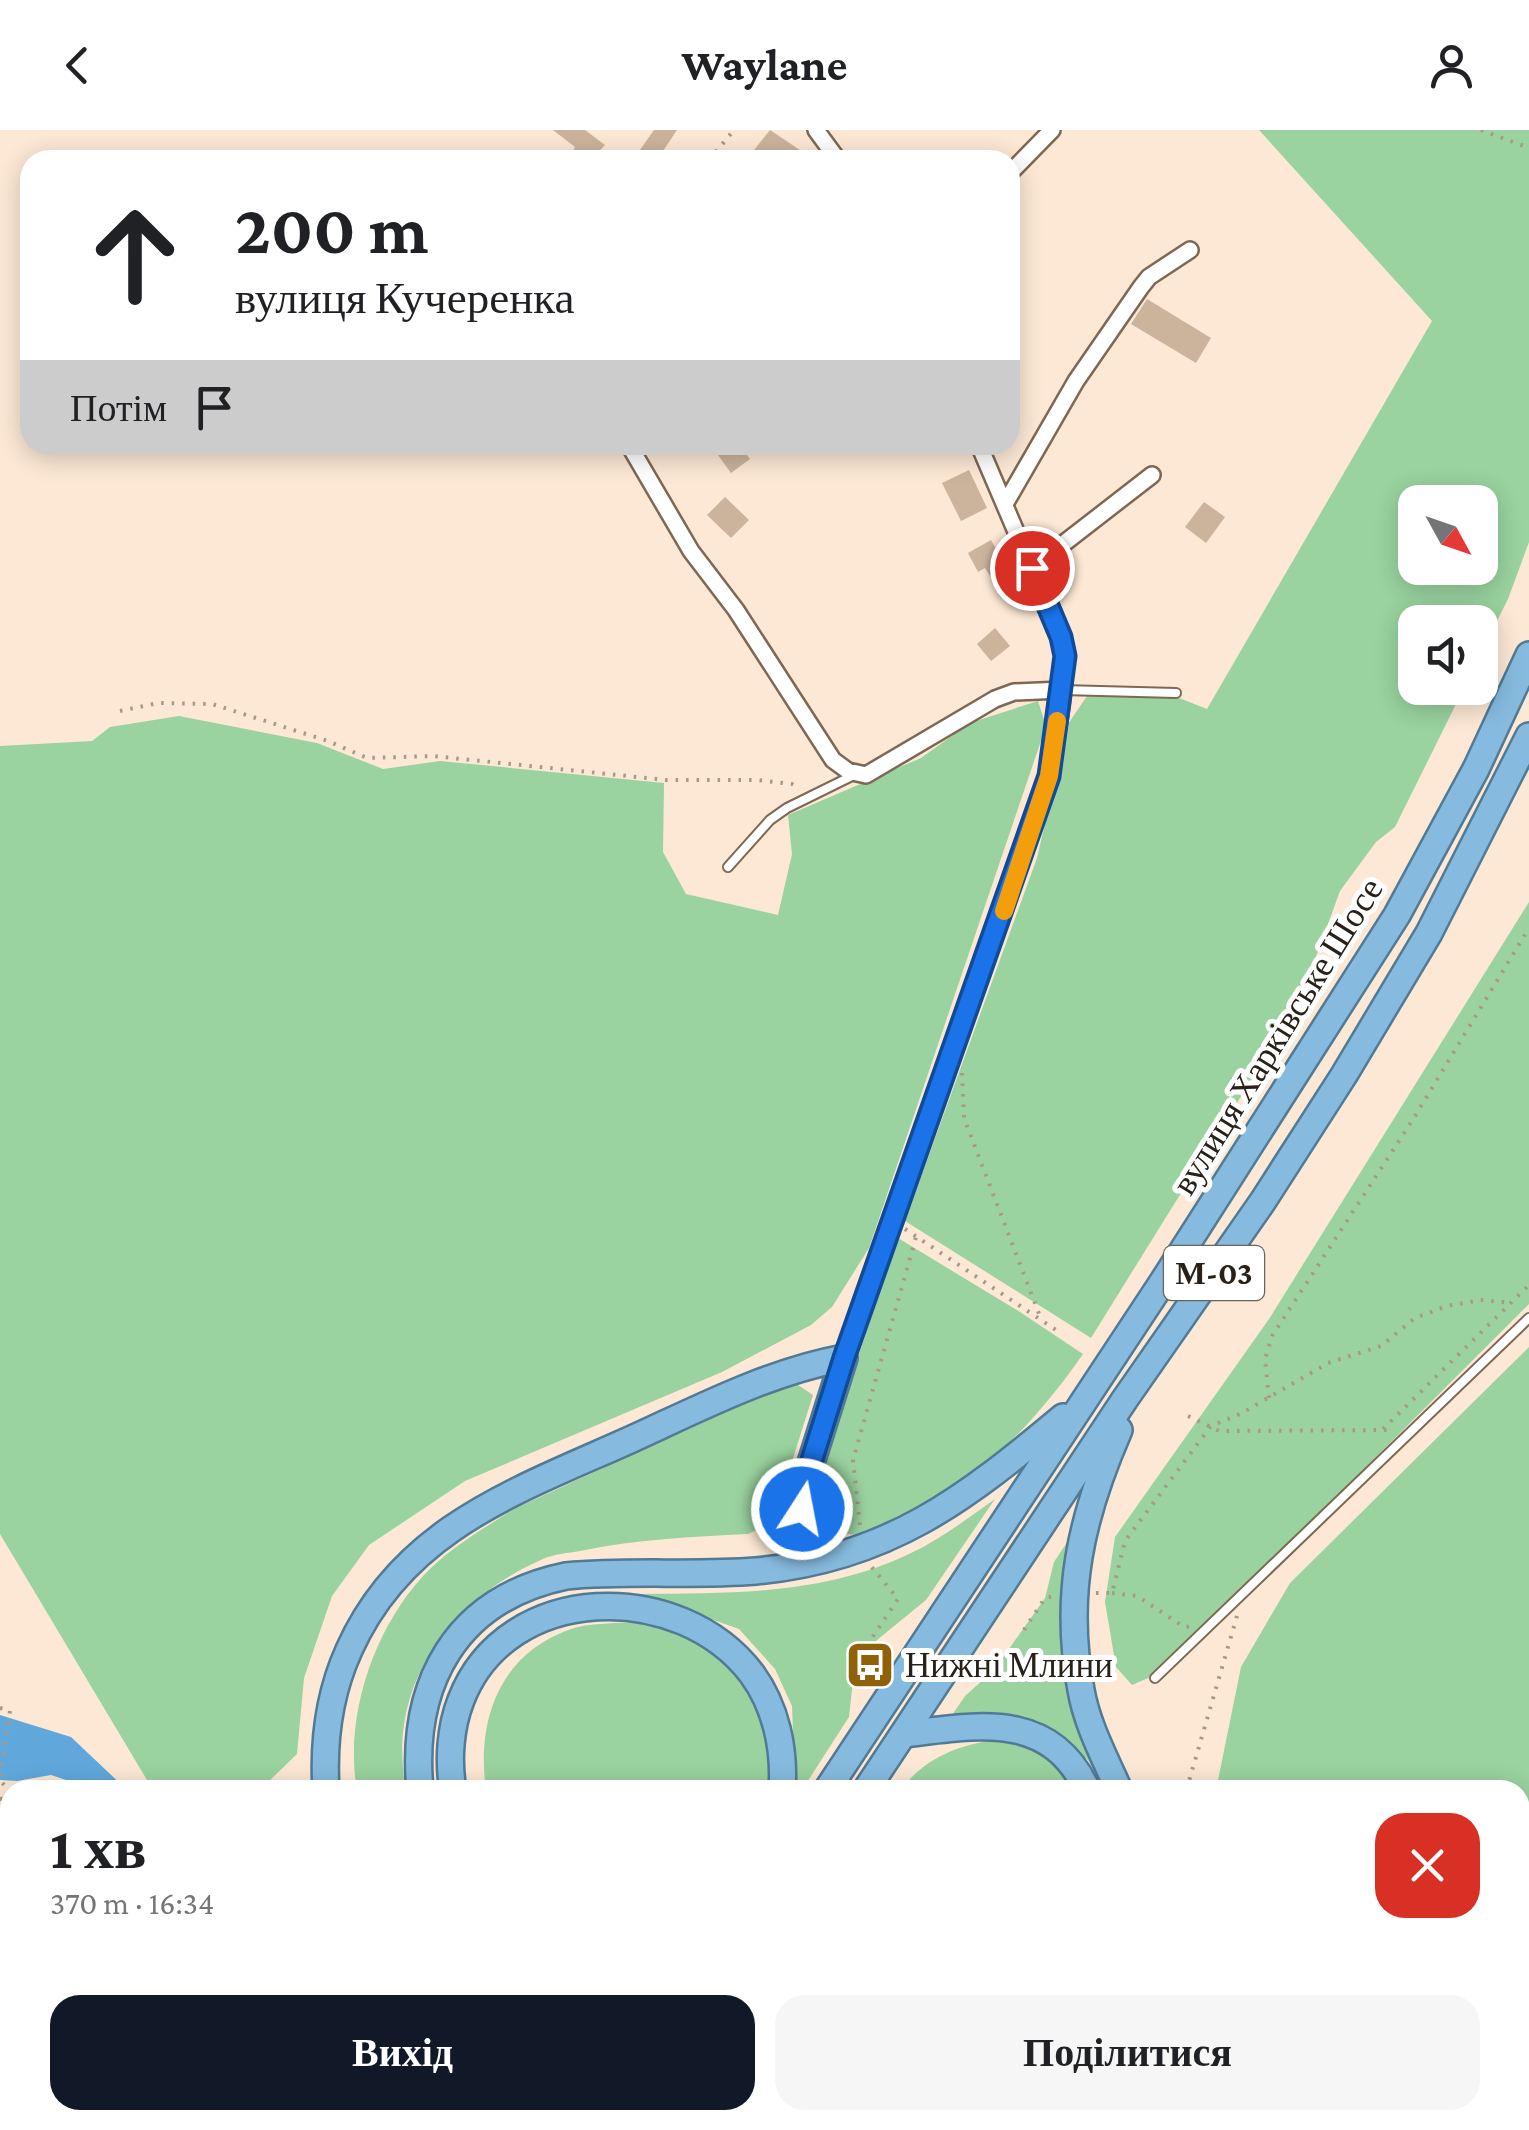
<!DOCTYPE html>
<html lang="uk">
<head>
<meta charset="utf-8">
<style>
  body { margin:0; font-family:"Crimson Pro",serif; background:#f6f6f6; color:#202124; height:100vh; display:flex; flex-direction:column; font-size:38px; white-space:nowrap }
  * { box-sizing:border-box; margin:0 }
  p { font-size:32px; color:#757577 }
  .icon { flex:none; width:55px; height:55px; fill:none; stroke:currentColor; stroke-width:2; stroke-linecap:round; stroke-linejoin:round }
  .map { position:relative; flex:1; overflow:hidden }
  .panel { position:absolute; left:0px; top:1650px; width:1530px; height:350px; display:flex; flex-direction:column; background:#fff; border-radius:30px 30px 0 0; box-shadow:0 5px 25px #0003 }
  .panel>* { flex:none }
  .guide { position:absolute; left:20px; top:20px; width:1000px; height:305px; border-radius:30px; box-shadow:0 5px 25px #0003; background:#fff; color:#202124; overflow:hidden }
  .needle { width:65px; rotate:130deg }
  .fabs { position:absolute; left:1398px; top:355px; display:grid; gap:20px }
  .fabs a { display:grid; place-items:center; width:100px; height:100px; border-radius:20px; background:#fff; box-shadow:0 5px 25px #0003; font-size:50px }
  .pin { position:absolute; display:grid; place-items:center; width:85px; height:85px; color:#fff; margin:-42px; border:5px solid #fff; border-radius:50%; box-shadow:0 2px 10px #0007 }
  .me { position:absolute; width:110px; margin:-55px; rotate:11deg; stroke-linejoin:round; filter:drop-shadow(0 0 8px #0008) }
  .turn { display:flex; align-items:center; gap:35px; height:210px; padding:0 50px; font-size:45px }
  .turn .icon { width:130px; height:130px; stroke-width:2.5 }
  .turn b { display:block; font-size:70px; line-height:85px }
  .then { display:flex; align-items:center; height:95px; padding:0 50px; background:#0003; gap:20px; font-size:38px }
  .round { display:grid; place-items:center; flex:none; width:105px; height:105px; border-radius:30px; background:#f6f6f6 }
  .summary { display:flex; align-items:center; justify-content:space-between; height:170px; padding:0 50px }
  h1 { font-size:60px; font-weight:700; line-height:75px }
  .primary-button { display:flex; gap:20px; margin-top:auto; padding:20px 50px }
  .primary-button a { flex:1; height:115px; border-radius:30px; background:#111827; color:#fff; font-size:40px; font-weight:700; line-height:115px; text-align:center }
  .primary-button a+a { background:#f6f6f6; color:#202124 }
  header { display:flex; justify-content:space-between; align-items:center; height:130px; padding:0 50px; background:#fff; font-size:45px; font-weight:700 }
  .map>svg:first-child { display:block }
  .green { fill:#9ad39f; fill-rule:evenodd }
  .water { fill:#60a8dc }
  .building { fill:#ccb39c }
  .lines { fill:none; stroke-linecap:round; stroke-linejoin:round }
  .service-casing { stroke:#7e6853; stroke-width:12 }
  .minor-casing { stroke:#7e6853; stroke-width:20 }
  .trunk-casing { stroke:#517a94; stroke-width:30 }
  .path { stroke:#a89889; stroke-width:4; stroke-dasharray:2.5 8; stroke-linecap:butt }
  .service { stroke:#fff; stroke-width:8 }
  .minor { stroke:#fff; stroke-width:15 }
  .trunk { stroke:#86bbdf; stroke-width:25 }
  .route-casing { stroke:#114b97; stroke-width:25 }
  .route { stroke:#1a73e8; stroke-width:18 }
  .slow { stroke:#f59e0b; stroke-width:18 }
  .labels { text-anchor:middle; stroke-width:10; stroke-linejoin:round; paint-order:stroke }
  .shield { fill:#fff; stroke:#69635d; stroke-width:2.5 }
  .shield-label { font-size:32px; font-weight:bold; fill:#292017 }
  .street-label { font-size:35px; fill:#292017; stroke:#fff }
  .poi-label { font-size:35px; fill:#292017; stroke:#fff; text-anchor:start }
</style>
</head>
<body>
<header><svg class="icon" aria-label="back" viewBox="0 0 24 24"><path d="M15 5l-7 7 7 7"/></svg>Waylane<svg class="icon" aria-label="person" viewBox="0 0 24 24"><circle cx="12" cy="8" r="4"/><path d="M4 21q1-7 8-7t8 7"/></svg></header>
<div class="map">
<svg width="1529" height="2000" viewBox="0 0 1529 2000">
  <rect width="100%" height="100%" fill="#fde8d5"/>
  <g class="green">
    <path d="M1259 0H1529V412L1508 469 1480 525V492H1415V558H1464L1395 697 1376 712 1340 761 1299 873 1091 1208 905 1091 1037 728 1068 594 1087 566 1179 568 1207 579 1432 191ZM1415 372H1480V438H1415Z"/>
    <polygon points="1038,571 1046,596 869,1118 832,1177 811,1195 722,1242 465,1351 369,1415 332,1466 304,1548 297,1624 264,1656 256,1660 153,1660 0,1404 0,616 92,611 110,597 179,586 317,613 383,639 440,631 664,653 663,722 686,764 778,785 792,724 788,685 921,628 970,593"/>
    <polygon points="1529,772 1529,1174 1160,1543 1132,1555 1116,1537 1105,1472 1115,1407 1269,1189"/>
    <path d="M898 1108 1020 1182 1083 1224C1045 1279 994 1336 936 1370 914 1383 889 1393 867 1405 813 1408 817 1366 824 1328Z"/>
    <polygon points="1529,1217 1529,1856 1520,1855 1520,1660 1216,1660 1241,1537 1290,1453"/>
    <path d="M792 1251 813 1265 777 1379 765 1396 748 1404C691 1407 636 1409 580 1421 568 1423 554 1424 543 1429 449 1470 386 1556 406 1660H357C344 1587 373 1501 423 1446 448 1419 484 1398 516 1378Z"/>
    <path d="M995 1369 926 1470 877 1510 853 1550 849 1587 802 1660H795L792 1576 775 1539 739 1499 640 1464C733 1463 825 1465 911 1423 941 1409 968 1388 995 1369Z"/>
    <polygon points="1075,1400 1069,1440 1114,1660 1104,1660 1088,1630 1062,1608 946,1594 965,1566 994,1540 1045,1468 1054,1432"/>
    <path d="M628 1492C643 1495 660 1495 674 1500 743 1522 780 1591 768 1660H486C476 1589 500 1522 574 1498 590 1493 611 1494 628 1492Z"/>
    <path d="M1003 1609C1033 1618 1062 1630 1075 1660H901C925 1626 964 1613 1003 1609Z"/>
    <polygon points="10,1977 10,1990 422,1990 420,2000 0,2000 0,1979"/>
    <polygon points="703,1990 952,1990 945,2000 703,2000"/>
    <polygon points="971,1990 1229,1990 1234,2000 965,2000"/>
  </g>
  <polygon class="water" points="0,1585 71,1607 127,1660 79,1660 66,1650 51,1645 17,1651 0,1650"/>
  <g class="building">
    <polygon points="553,0 585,0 605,15 591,30 583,30 572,22 575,17"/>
    <polygon points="654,0 677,0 657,30 640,20"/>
    <polygon points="770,0 800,20 792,30 768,30 754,20"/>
    <polygon points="1147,169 1211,208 1196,233 1131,194"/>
    <polygon points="731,315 740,315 750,329 731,343 718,325"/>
    <polygon points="969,340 987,378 961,391 942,353"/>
    <polygon points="725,367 749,390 731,408 707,385"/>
    <polygon points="1204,372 1225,387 1206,413 1185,397"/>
    <polygon points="991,410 1018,457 1003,466 985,438 978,442 968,423"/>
    <polygon points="995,498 1010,516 991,531 977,514"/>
  </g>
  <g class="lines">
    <g class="service-casing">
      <g id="service">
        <polyline points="1062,560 1176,563"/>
        <polyline points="728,737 770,690 787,678 854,645"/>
        <polyline points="1155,1548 1529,1188"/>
        <polyline points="0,1772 10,1768"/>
        <polyline points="0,1844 10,1833"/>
      </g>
    </g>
    <g class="minor-casing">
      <g id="minor">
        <polyline points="816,0 838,30"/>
        <polyline points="1010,43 1052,0"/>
        <polyline points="629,315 691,421 736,480 833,630 848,641 866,645 995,569 1014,562 1062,560"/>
        <polyline points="1005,374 1076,251 1141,157 1149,147 1190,120"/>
        <polyline points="1032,438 1152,345"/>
        <path d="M844 1228 1049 646C1056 602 1070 552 1061 507L979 315"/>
      </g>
    </g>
    <g class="trunk-casing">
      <g id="trunk">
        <path d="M904 1604C975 1596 1050 1579 1087 1660"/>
        <path d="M326 1660C323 1612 329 1564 349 1520 403 1398 519 1360 632 1309 702 1277 769 1242 844 1228L810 1336 802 1379 809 1432"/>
        <path d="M420 1660C410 1554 455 1469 566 1446 629 1440 693 1446 756 1441 888 1429 965 1369 1063 1287"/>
        <path d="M453 1660C448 1631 450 1598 461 1570 507 1451 680 1449 752 1544 776 1577 785 1619 782 1660"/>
        <polyline points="827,1660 1162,1153 1397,785 1476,639 1529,525"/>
        <polyline points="866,1660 1125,1269 1263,1071 1344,945 1429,803 1529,606"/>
        <path d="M1119 1660C1105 1628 1087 1595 1081 1560 1063 1465 1081 1387 1119 1300"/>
        <polyline points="526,1990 534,2000"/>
        <polyline points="693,1990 694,2000"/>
        <polyline points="1241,1990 1246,2000"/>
        <polyline points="1265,1990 1271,2000"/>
        <polyline points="601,2000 607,1990"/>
        <polyline points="639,2000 646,1990"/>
        <polyline points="952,2000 959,1990"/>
      </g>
    </g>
    <g class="path">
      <polyline points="1481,0 1529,18"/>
      <polyline points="709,30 734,0"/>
      <polyline points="120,581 158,573 212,574 328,611 367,628 433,626 666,650 758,650 792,654 800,659"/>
      <polyline points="962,943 964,988 1041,1189"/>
      <polyline points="905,1099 1059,1202"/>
      <polyline points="1269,1268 1265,1229 1272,1206 1412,991 1529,798"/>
      <polyline points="1188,1286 1219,1301 1393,1300"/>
      <polyline points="1383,1299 1529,1155"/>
      <polyline points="860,1395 853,1330 916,1107"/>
      <polyline points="1096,1463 1112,1463 1125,1411 1211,1296 1242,1283 1328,1233 1381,1216 1415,1188 1447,1176 1481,1170 1511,1173"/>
      <polyline points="1112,1463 1137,1466 1184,1497 1193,1496"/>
      <polyline points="1024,1500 1045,1468 1055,1466"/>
      <polyline points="861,1524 898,1469 870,1435"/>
      <polyline points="0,1578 10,1581 0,1650 10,1662"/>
      <polyline points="1190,1660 1189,1651 1237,1486"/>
      <polyline points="0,1669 10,1668"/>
      <polyline points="0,1693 10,1689"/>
      <polyline points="0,1702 1,1705"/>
      <polyline points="1520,1874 1529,1876"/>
      <polyline points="1456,1990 1462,2000"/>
    </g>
    <use href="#service" class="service"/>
    <use href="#minor" class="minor"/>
    <use href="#trunk" class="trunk"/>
  </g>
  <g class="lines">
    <g class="route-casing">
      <polyline id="route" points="802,1379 810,1336 844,1228 1049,646 1065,526 1061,507 1032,438"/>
    </g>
    <use href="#route" class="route"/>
    <polyline class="slow" points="1004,781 1049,646 1057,591"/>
  </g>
  <defs>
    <g id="bus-square" transform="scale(2.5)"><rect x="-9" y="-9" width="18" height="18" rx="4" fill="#8f620a" stroke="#fff"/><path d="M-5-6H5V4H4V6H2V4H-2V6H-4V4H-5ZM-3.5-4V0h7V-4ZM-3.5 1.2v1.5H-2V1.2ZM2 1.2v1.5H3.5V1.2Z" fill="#fff"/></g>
  </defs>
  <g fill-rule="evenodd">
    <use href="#bus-square" x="870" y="1535"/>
  </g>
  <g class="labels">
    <rect class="shield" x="1164" y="1116" width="100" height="54" rx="8"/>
    <g class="shield-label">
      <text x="1214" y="1154">М-03</text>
    </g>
    <g class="street-label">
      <text transform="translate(1277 906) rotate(-58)" y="12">вулиця Харківське Шосе</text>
    </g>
    <g class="poi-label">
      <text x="905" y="1547">Нижні Млини</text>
    </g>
  </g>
</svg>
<div class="fabs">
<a><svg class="needle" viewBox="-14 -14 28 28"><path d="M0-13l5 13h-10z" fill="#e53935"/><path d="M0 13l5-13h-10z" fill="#757577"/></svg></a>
<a><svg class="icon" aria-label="sound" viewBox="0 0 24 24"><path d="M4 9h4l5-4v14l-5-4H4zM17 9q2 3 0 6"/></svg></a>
</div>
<div class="pin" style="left:1032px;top:438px;background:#d93025"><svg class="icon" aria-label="arrive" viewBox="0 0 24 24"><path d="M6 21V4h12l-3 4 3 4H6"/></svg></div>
<svg class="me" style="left:802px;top:1379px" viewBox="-20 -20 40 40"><circle r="17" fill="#1a73e8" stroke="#fff" stroke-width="3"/><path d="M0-11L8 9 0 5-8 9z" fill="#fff"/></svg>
<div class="guide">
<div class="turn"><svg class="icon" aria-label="ahead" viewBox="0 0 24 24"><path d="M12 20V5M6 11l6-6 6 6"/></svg><div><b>200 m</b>вулиця Кучеренка</div></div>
<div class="then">Потім<svg class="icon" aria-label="arrive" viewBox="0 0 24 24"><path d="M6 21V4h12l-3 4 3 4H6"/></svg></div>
</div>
<section class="panel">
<div class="summary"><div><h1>1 хв</h1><p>370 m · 16:34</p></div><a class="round" style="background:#d93025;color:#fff"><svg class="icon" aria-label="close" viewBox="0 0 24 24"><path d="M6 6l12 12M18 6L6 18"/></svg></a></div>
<div class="primary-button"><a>Вихід</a><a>Поділитися</a></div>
</section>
</div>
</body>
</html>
